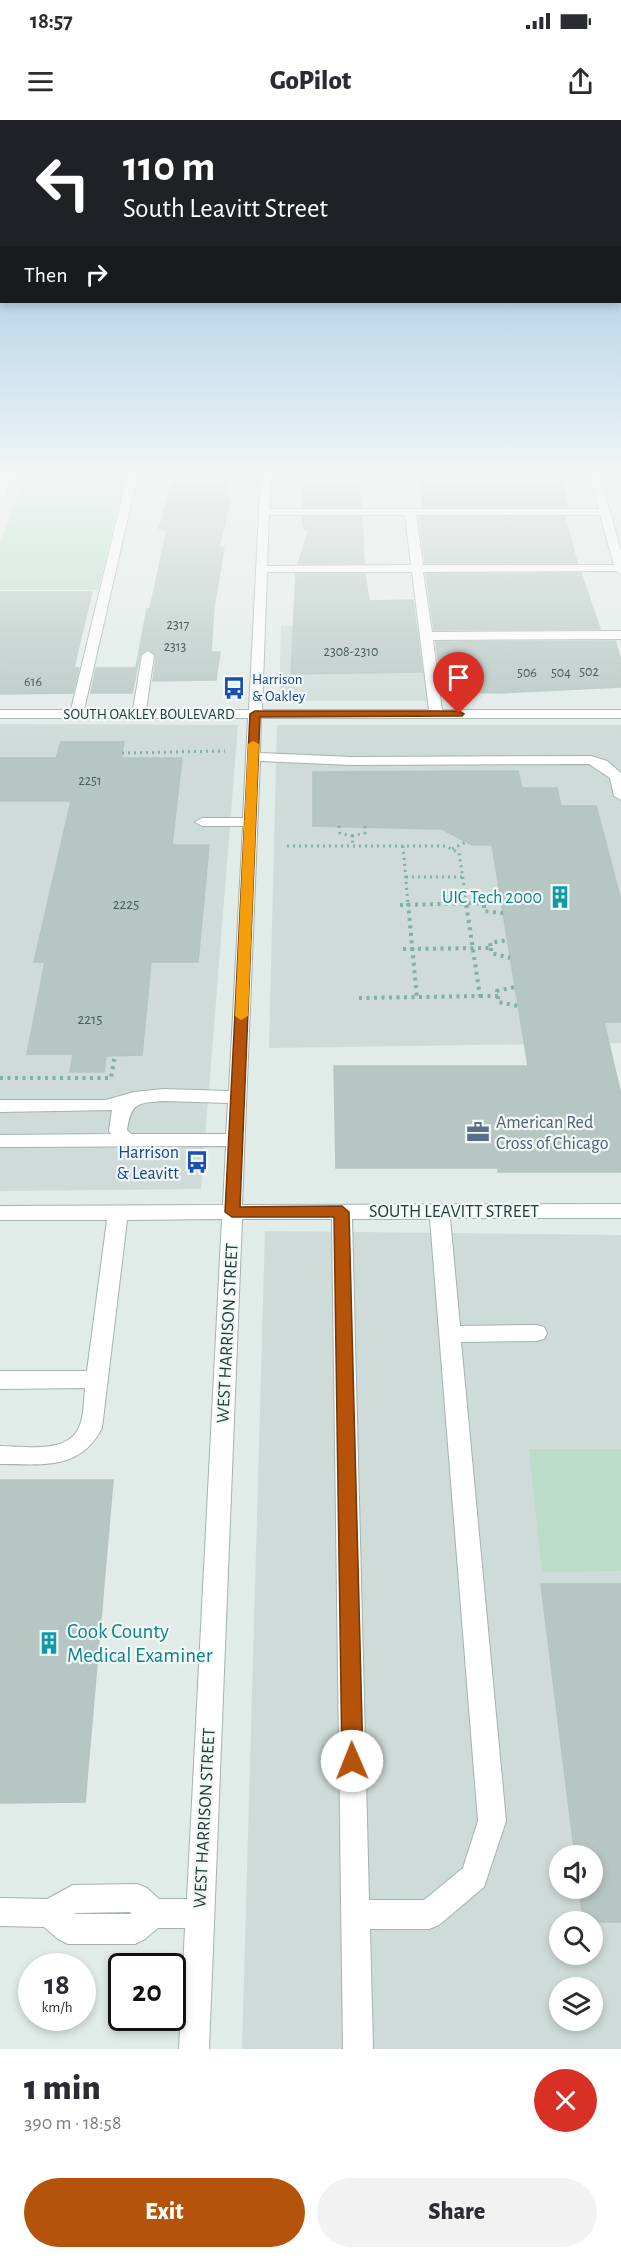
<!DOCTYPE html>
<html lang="en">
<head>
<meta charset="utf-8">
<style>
  body { margin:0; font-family:"Alegreya Sans",sans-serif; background:#f2f2f3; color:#2b2b33; height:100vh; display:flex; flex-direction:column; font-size:22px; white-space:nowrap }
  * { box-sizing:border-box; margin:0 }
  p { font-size:20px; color:#7c7c81 }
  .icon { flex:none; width:33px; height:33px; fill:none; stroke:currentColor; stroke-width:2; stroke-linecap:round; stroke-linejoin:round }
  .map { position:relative; height:1929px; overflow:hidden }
  .sheet { display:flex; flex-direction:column; background:#fff; flex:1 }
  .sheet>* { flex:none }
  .guide { position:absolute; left:0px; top:0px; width:621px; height:183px; box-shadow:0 3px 9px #0003; background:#202124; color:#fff; overflow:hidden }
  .controls { position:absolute; left:549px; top:1725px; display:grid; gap:12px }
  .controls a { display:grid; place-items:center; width:54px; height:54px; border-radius:50%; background:#fff; box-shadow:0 3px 9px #0003; font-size:30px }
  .speed { position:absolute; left:18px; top:1833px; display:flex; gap:12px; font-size:30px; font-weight:700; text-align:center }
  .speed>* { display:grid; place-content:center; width:78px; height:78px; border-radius:50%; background:#fff; box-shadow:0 3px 9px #0003; line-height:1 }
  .speed small { font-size:15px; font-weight:400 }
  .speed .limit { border:3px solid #111; border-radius:9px; background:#fff; color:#111 }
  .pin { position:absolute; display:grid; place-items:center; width:51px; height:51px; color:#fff; margin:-62px -26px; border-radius:50% 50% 50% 0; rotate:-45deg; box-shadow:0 0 6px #0007 }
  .pin .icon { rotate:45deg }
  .me { position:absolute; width:66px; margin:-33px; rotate:359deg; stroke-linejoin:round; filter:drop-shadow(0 0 4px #0008) }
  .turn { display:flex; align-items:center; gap:21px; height:126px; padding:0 24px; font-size:27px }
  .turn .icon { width:78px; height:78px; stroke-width:2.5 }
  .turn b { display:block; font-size:42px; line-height:51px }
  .then { display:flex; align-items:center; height:57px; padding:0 24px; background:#0003; gap:12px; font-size:22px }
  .round { display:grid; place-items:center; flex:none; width:63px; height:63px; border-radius:32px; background:#f2f2f3 }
  .head { display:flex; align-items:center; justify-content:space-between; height:102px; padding:0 24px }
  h1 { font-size:36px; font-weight:800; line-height:45px }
  .action { display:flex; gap:12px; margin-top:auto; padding:12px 24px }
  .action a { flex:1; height:69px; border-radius:36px; background:#b45309; color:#fff; font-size:24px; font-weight:800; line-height:69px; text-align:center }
  .action a+a { background:#f2f2f3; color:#2b2b33 }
  .status { display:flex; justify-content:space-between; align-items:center; height:42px; padding:0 30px; background:#fff; direction:ltr }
  .status svg { height:16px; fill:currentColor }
  header { display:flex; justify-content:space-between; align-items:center; height:78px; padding:0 24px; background:#fff; font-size:27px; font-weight:800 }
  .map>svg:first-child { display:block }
  .built { fill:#cfdbd8; fill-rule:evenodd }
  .green { fill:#badcc9 }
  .building { fill:#b6c6c2; stroke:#b4c5c0; stroke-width:1.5 }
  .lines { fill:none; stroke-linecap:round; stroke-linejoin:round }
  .minor-casing { stroke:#a4b3b0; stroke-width:2 }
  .path-far1 { stroke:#82afa7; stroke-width:3; stroke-dasharray:2 4; stroke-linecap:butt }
  .path { stroke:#82afa7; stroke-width:4; stroke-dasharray:3 4.5; stroke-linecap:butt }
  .minor { fill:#fff; fill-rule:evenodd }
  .route { fill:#b45309; stroke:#753606; stroke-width:1.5 }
  .slow { fill:#f59e0b }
  .labels { text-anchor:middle; stroke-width:4.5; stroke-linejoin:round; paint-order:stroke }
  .far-number-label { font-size:14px; fill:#475e5b }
  .far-transit-label { font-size:15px; fill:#164399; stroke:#f2f8f6; text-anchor:start }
  .far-street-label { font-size:15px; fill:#223c39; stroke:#f2f8f6 }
  .number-label { font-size:15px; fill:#475e5b }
  .culture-label { font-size:18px; fill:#0d838f; stroke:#f2f8f6; text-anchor:end }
  .service-label { font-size:18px; fill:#4e5e75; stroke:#f2f8f6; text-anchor:start }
  .transit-label { font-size:18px; fill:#164399; stroke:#f2f8f6; text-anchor:end }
  .street-label { font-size:18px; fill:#223c39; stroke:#f2f8f6 }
  .near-culture-label { font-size:21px; fill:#0d838f; stroke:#f2f8f6; text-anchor:start }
</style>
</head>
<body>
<div class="status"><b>18:57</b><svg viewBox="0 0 49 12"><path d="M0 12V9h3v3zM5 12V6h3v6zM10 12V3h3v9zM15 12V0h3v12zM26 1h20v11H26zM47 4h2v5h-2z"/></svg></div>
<header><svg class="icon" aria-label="menu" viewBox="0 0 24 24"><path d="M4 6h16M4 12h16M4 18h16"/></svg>GoPilot<svg class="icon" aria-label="share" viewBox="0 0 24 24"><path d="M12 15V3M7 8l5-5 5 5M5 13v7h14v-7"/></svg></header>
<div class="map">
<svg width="621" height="1929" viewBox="0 0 621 1929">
  <rect width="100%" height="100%" fill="#e1ebe8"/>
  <g class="built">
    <polygon points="424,505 434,581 279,581 281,506"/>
    <polygon points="0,604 238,605 201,1069 0,1071"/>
    <polygon points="277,605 621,605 621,923 269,928"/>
    <path d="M265 1111 621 1115V1929H242ZM560 1736H592V1768H560ZM560 1802H592V1834H560ZM560 1868H592V1900H560Z"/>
  </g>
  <g class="green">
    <polygon points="25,356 125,356 98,470 0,470 0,424"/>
    <polygon points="529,1329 621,1329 621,1451 542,1452"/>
  </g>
  <g class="building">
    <polygon points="174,356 227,356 227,380 230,380 219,428 224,428 214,486 211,532 220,532 216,560 153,561 156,535 147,529 140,535 132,573 91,573 96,548 136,548 147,489 150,489 167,410 159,409"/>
    <polygon points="358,358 361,387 302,387 305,359"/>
    <polygon points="506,358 561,358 568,387 422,387 420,361 507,362"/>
    <polygon points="302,397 362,397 364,443 298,444 309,410 305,410"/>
    <polygon points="419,397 565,397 577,443 425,443"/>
    <polygon points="581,453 600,509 434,510 426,454"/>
    <polygon points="296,454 365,454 369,481 413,480 422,552 291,554"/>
    <polygon points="0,472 92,472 74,547 79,548 73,573 0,574"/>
    <polygon points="615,521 621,540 621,567 500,573 442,571 436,522"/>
    <polygon points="61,622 124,622 121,638 182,638 172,725 209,725 198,842 151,842 142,935 106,936 104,952 70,952 73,934 27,934 45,842 34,842 71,681 0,681 0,638 56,638"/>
    <polygon points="518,651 522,668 557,668 561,686 596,686 621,780 621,902 604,902 621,975 621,1052 498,1052 498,1048 336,1048 334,946 528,946 492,725 472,725 442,709 313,706 313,652"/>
    <polygon points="0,1360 113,1360 85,1682 0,1683"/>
    <polygon points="541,1464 621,1464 621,1802 583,1802 579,1768 592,1768 592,1736 575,1736"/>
  </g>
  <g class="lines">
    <g class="minor-casing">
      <g id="minor">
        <polygon points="4,353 14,353 5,376 0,379 0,363"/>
        <path d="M128 353H138L84 590H133L142 535 148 531 154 535 146 590H249L261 353H271L270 389H599L589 353H599L621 431V454L616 451 423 452 432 512 621 511V519L433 520 442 590H621V598H261L260 633 352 637 591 636 607 641 621 653V680L614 676 610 658 589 644 352 645 260 641 242 1085 621 1084V1098H450L460 1206 536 1205 544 1207 547 1213 544 1219 536 1221 461 1222 506 1701 484 1767 439 1805 429 1809H370L373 1929H343L332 1099H242L209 1929H179L185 1808H158L145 1819 135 1824H68L58 1819 44 1807 0 1806V1778L47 1779 73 1765 137 1764 147 1768 159 1779H187L222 1099 127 1100 102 1308C80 1351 42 1344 0 1344V1326C25 1326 69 1335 80 1305 84 1294 84 1279 85 1268L0 1269V1251H87L107 1100H0V1086L223 1085 226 1026 0 1027V1015L111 1014 109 1011 112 990 0 992V980H106L134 972 164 969 229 971 243 706H202L195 702 202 698H243L248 598H0V590H71ZM269 395H405L411 445 267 446ZM416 395H600L614 445H423ZM267 452H412L429 590H262ZM164 981 228 983 226 1014H131L127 1010C131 982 138 983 164 981ZM352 1099H430L478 1701 463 1748 424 1780H369ZM131 1792 130 1794H74L76 1793Z"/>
      </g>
    </g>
    <g class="path-far1">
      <polyline points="122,633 225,631"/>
      <polyline points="339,706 340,713 352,716 353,726"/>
      <polyline points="352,716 365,713 365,706"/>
      <polyline points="287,726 445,726 459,733 467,785"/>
      <polyline points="403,726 408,785"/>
      <polyline points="452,729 466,722"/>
      <polyline points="406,757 462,757"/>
      <polyline points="484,785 483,779 500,774"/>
    </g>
    <g class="path">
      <polyline points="408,783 417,878"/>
      <polyline points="400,785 484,783"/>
      <polyline points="484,785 484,791 503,793"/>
      <polyline points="491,828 491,833 510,838"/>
      <polyline points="403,829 491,828 490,823 507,820"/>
      <polyline points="480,876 498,876 497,871 515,867"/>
      <polyline points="498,876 498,882 518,886"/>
      <polyline points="359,878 480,876 466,783"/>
      <polyline points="0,958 111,958 115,935"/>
    </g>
    <use href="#minor" class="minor"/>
  </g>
  <linearGradient id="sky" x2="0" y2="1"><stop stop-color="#82b7de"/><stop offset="0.57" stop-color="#f2f6f5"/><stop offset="1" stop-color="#f2f6f5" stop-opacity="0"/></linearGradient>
  <rect width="621" height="623" fill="url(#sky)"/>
  <polygon class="route" points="459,591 464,594 462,596 260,597 240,1087 342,1086 349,1092 363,1641 360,1648 352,1651 345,1648 342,1641 334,1097 232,1097 225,1092 250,594 255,591"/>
  <polygon class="slow" points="253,621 259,624 248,896 241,900 235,896 248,624"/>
  <defs>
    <g id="bus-bare" transform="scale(1.8)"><path d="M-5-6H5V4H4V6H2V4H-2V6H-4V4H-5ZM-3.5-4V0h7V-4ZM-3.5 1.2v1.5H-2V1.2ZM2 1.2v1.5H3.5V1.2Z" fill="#1a4fb4" stroke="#f2f8f6" stroke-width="2.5" paint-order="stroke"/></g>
    <g id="building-bare" transform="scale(1.8)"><path d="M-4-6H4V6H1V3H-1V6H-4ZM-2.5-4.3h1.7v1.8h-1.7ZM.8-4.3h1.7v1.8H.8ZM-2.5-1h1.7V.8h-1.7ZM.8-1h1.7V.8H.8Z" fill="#0f9aa8" stroke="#f2f8f6" stroke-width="2.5" paint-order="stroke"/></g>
    <g id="office-bare" transform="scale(1.8)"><path d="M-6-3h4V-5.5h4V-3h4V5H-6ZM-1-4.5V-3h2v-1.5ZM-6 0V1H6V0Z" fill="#5c6f8a" stroke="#f2f8f6" stroke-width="2.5" paint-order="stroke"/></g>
  </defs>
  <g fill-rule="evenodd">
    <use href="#bus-bare" x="234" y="568"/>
    <use href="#building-bare" x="560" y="777"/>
    <use href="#office-bare" x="478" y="1012"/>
    <use href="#bus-bare" x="197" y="1042"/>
    <use href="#building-bare" x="49" y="1523"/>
  </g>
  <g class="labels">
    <g class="far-number-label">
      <text x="178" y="509">2317</text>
      <text x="175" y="531">2313</text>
      <text x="351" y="536">2308-2310</text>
      <text x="589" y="556">502</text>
      <text x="527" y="557">506</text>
      <text x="561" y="557">504</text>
      <text x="33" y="566">616</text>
      <text x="90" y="665">2251</text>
    </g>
    <g class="far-transit-label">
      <text x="252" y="564">Harrison<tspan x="252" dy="17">&amp; Oakley</tspan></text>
    </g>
    <g class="far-street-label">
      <text x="149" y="599">SOUTH OAKLEY BOULEVARD</text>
    </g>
    <g class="number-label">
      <text x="126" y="789">2225</text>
      <text x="90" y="904">2215</text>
    </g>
    <g class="culture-label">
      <text x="542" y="783">UIC Tech 2000</text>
    </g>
    <g class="service-label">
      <text x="496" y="1008">American Red<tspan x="496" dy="21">Cross of Chicago</tspan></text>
    </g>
    <g class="transit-label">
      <text x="179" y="1038">Harrison<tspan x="179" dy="21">&amp; Leavitt</tspan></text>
    </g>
    <g class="street-label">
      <text x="454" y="1097">SOUTH LEAVITT STREET</text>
      <text transform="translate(227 1213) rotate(-87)" y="6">WEST HARRISON STREET</text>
      <text transform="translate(204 1698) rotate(-87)" y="6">WEST HARRISON STREET</text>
    </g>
    <g class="near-culture-label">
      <text x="67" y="1518">Cook County<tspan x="67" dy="24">Medical Examiner</tspan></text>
    </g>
  </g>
</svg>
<div class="controls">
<a><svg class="icon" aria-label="sound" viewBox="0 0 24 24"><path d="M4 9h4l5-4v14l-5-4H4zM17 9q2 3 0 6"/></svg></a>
<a><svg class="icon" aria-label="search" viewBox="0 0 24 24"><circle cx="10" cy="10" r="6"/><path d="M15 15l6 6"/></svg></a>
<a><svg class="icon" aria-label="layers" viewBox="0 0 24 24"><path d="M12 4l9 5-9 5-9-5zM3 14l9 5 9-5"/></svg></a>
</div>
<div class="speed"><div>18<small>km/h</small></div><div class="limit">20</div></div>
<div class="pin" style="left:459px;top:594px;background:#d93025"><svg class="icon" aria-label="arrive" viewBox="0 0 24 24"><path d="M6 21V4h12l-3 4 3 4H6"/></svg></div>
<svg class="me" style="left:352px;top:1641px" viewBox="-20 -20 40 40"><circle r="19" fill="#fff"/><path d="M0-13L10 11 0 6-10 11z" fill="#b45309"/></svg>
<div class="guide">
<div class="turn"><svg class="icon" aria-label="left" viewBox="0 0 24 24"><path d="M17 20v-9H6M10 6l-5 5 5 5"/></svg><div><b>110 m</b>South Leavitt Street</div></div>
<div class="then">Then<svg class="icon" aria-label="right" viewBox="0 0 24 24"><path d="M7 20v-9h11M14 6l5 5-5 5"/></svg></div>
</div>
</div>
<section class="sheet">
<div class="head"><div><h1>1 min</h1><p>390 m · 18:58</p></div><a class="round" style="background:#d93025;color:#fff"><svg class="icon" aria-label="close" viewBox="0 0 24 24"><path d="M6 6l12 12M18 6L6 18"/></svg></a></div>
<div class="action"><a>Exit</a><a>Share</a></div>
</section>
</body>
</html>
